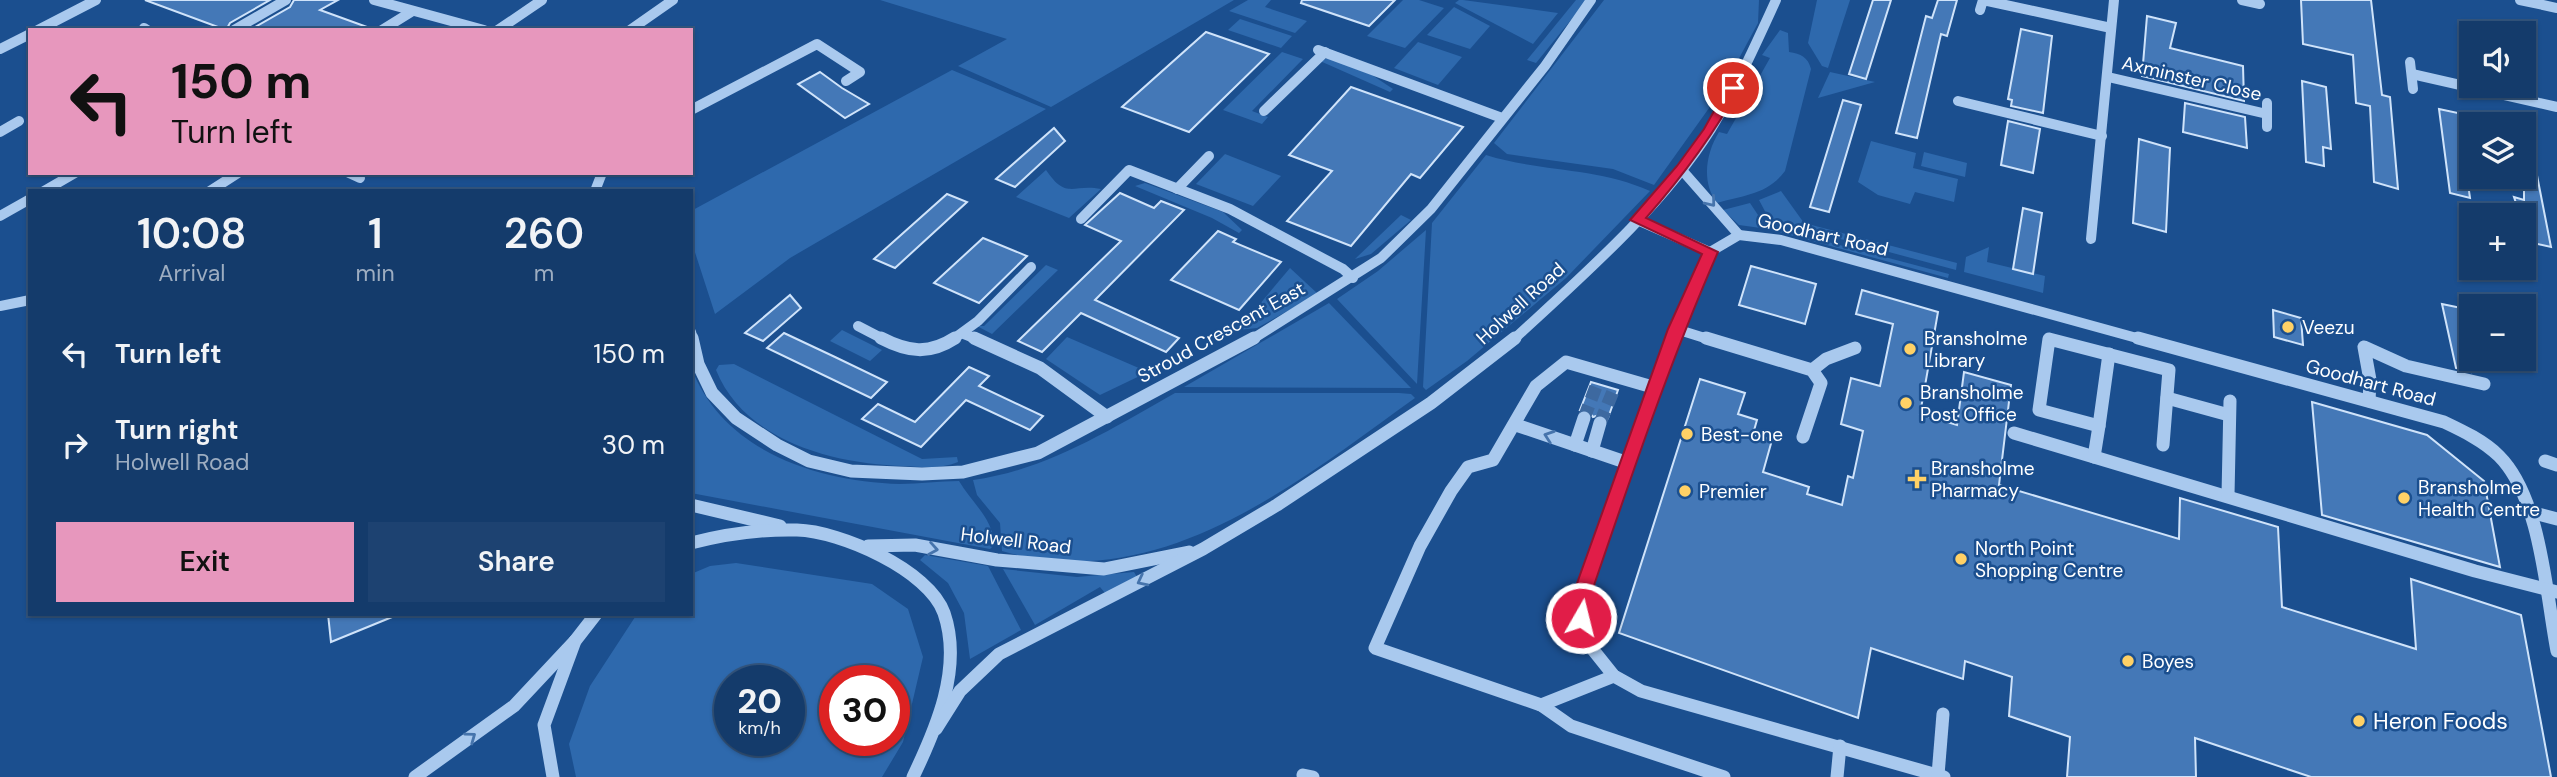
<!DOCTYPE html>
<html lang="en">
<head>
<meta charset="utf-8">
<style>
  body { margin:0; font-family:"DM Sans",sans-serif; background:#1d4271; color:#f1f3f6; height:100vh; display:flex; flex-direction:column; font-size:26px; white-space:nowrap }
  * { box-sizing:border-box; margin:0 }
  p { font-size:23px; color:#9dadc1 }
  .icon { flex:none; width:38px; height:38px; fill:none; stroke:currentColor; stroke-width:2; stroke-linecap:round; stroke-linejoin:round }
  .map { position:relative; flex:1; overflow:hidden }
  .side { position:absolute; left:28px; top:189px; width:665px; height:427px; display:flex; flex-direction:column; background:#143b6b; border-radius:0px; box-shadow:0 2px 5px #0004,0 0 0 2px #33557e }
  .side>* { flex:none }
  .guide { position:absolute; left:28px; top:28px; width:665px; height:147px; border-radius:0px; box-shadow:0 2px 5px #0004,0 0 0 2px #33557e; background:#e797bd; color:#111; overflow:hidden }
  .buttons { position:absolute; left:2459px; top:21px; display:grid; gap:14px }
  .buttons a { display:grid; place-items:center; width:77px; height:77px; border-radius:0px; background:#143b6b; box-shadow:0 2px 5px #0004,0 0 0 2px #33557e; font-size:35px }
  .speed { position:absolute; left:714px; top:665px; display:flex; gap:14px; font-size:35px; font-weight:700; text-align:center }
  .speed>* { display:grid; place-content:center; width:91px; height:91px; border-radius:50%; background:#143b6b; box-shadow:0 2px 5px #0004,0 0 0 2px #33557e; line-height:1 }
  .speed small { font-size:18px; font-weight:400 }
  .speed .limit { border:10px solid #d22; background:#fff; color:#111 }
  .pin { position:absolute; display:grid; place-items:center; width:60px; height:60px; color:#fff; margin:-30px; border:4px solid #fff; border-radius:50%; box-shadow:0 2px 7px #0007 }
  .me { position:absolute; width:77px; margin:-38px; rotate:8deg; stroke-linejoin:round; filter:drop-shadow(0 0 5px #0008) }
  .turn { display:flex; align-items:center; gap:24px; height:147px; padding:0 28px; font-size:32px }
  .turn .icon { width:91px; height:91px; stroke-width:2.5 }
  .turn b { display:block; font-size:49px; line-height:60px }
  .eta { display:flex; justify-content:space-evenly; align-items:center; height:119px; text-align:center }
  .eta b { font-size:42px; font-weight:600; line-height:49px }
  .button { display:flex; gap:14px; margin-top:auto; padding:14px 28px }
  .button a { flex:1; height:80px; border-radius:0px; background:#e797bd; color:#111; font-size:28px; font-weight:600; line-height:80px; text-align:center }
  .button a+a { background:#1d4271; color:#f1f3f6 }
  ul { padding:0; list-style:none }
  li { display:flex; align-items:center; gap:21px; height:91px; padding:0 28px }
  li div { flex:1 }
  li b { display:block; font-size:26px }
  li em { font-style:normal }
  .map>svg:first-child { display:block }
  .green { fill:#2e69ad; fill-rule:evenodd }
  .building { fill:#4478b7; stroke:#cfe3fa; stroke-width:2 }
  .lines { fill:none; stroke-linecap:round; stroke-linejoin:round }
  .minor-tunnel { stroke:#3d69a0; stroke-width:13; stroke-dasharray:13 7; stroke-linecap:butt }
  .minor-far1 { stroke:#a9c9ee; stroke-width:10 }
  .minor { stroke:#a9c9ee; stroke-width:13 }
  .oneway { stroke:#4674ac }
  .route { fill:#e11d48; stroke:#92132f; stroke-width:2 }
  .poi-dot { fill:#ffd166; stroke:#1b4f8f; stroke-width:2.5 }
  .labels { text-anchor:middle; stroke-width:5; stroke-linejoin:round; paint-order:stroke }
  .street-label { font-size:19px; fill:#fff; stroke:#1b4f8f }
  .poi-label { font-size:19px; fill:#fff; stroke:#1b4f8f; text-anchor:start }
  .near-poi-label { font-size:23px; fill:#fff; stroke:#1b4f8f; text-anchor:start }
</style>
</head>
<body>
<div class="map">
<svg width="2557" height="777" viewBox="0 0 2557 777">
  <rect width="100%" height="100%" fill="#1b4f8f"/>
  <g class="green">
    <polygon points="880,0 1234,0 1051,107 958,66 1007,39"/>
    <polygon points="1248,0 1271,0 1265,7 1307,21 1295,33 1229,11"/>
    <polygon points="1403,0 1419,0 1444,8 1405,48 1367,36"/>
    <polygon points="1459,0 1463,0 1558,13 1533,44 1455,3"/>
    <polygon points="1576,0 1587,0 1536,63 1527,60"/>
    <polygon points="1604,0 1759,0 1758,23 1722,90 1654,185 1613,169 1507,154 1494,143"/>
    <polygon points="1817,0 1850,0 1828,68 1822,66 1808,43"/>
    <polygon points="1454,7 1490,26 1470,49 1427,35"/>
    <polygon points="1240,19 1292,36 1281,48 1228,30"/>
    <path d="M1780 30 1788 33 1789 52C1801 54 1808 57 1811 69L1785 171C1767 195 1743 195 1717 203 1701 182 1706 153 1719 132L1727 134 1770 58 1762 55Z"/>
    <polygon points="1418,42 1462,57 1438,85 1394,68"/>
    <polygon points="1282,52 1303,59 1252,111 1268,117 1262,124 1223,110"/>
    <polygon points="1328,58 1372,75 1393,89 1390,92 1320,61"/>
    <polygon points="952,70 1046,109 790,258 715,314 691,240 691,211"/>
    <polygon points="1830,72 1875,82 1818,98"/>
    <polygon points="1871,141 1916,153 1913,168 1958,179 1954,202 1915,192 1910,204 1878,195 1858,182"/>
    <polygon points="1924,152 1967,163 1965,177 1921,166"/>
    <polygon points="1225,154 1281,176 1253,206 1196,184"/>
    <path d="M1486 155C1540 172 1597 167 1650 191L1566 278 1467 361 1426 390 1423 387 1432 223Z"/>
    <path d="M1046 170C1067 201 1073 183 1101 189L1069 218 1016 197Z"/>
    <polygon points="1145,183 1223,212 1242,230 1239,233 1212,218 1135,186"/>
    <polygon points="1781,191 1804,223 1957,263 1956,270 1777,222 1767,215 1759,200"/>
    <polygon points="1750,203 1760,218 1779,229 1949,274 1948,278 1768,229 1739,225 1723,210"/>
    <polygon points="1401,215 1411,220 1371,254 1355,259"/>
    <polygon points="1426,230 1417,384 1337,299 1378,271"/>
    <polygon points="1989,247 1987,262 2045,276 2043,293 1964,272 1966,257"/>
    <polygon points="1046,265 1058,270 992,334 977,326 984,326"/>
    <polygon points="1290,268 1318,294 1257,328 1238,330"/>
    <polygon points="1329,303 1411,388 1184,387"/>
    <polygon points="842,330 882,350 870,361 830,341"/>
    <polygon points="1067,337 1148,372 1100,395 1046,359"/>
    <path d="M734 364 922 459 957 457 958 462C942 469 921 467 904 466 835 464 745 442 716 370L719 365Z"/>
    <path d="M691 367C723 452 817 481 900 484 919 484 939 481 959 481 971 502 996 521 993 546L990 549 691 493Z"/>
    <path d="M1175 393H1399L1411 394 1415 398C1298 482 1159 597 1002 551L1000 523 977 495 973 480C1047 470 1111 429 1175 393Z"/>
    <polygon points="925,555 988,566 1021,630 970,659 964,613 948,583 920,560"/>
    <path d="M736 563 872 584 908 609 923 657 903 742 882 777H576L569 744 590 686 637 614H691V574L710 566ZM730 681H789V740H730ZM835 681H894V740H835Z"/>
    <polygon points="1003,569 1077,577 1134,572 1137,577 1105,593 1100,587 1035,625"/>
  </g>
  <g class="building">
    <polygon points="145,0 270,0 230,23 226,30"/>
    <polygon points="294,0 338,0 320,10 367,27 367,30 250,30 290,7"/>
    <polygon points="1302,0 1395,0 1369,26 1301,3"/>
    <polygon points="1873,0 1891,0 1866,79 1849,74"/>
    <polygon points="1938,0 1957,0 1947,36 1941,34 1917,138 1896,133 1926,16 1932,18"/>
    <polygon points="2301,0 2371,0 2382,95 2390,97 2398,189 2374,182 2370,106 2356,103 2353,55 2303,44"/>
    <polygon points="2147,16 2176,23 2170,48 2243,66 2244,101 2142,76"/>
    <polygon points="2021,29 2052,36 2043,113 2011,106 2012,100 2008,99"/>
    <polygon points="1206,32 1269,54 1189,132 1122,107"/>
    <polygon points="820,72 842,88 869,104 845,118 798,84"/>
    <polygon points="2302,81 2326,87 2331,149 2323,147 2324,166 2306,162"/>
    <polygon points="1351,87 1463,127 1420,178 1411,174 1351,246 1287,221 1332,171 1289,155"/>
    <polygon points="1843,100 1861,105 1829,212 1810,207"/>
    <polygon points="2185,103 2245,117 2247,148 2183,132"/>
    <polygon points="2439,109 2458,113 2470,198 2450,193"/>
    <polygon points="2008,121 2040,129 2033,173 2001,165"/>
    <polygon points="1054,128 1065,141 1015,187 996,179"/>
    <polygon points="2139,139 2170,148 2166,232 2133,223"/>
    <polygon points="2533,155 2551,247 2529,242 2524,215 2520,215 2514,197 2524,200 2524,156"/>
    <polygon points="1120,193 1154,208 1161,201 1184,210 1095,300 1179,338 1166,352 1081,313 1042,352 1018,341 1121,241 1085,225"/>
    <polygon points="947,194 967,202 895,268 874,259"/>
    <polygon points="2023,208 2042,213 2033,274 2013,269"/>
    <polygon points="1218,231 1236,239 1233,242 1281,262 1239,310 1171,280"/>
    <polygon points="983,238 1027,256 979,303 934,283"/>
    <polygon points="1751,266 1816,284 1805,324 1739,305"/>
    <polygon points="1862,290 1938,312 1920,414 1957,425 1964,372 2011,385 1999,485 2179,539 2180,498 2278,527 2282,607 2416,649 2411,579 2521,615 2551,777 2311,777 2195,738 2196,777 2067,777 2070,737 2009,716 2012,677 1965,661 1963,679 1871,648 1858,718 1619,633 1700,379 1745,393 1738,414 1757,420 1753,434 1772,440 1763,472 1809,487 1807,494 1842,505 1848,476 1853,478 1863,431 1841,424 1851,378 1880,386 1893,324 1856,314"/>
    <polygon points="790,295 801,308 763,341 745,333"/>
    <polygon points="2442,304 2471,310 2471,372 2456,368"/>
    <polygon points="2273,310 2301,318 2303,345 2274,337"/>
    <polygon points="784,333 835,357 887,382 871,398 767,348"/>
    <polygon points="969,367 989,376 979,386 1043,416 1030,430 966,400 921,447 862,419 878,404 915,422"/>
    <polygon points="1591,382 1618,390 1608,418 1602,414 1593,417 1588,410 1580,410"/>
    <polygon points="2312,402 2427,435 2484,481 2500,567 2322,515"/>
    <polygon points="328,614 397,614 397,615 331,642"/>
  </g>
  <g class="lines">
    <g class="minor-tunnel">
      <polyline points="1584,418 1597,384"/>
      <polyline points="1600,423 1614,389"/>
    </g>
    <g class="minor-far1">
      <polyline points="374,0 484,30"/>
      <polyline points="2242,0 2260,4"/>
      <polyline points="2520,0 2557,8"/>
      <polyline points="1980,10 1983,0 2111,28"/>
      <polyline points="144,28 147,30"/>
      <polyline points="38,30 96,0"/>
      <polyline points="234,30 286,0"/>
      <polyline points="382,30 411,12"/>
      <polyline points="498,30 542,0"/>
      <polyline points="630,30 673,0"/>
      <polyline points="0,49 30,34"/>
      <polyline points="1318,50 1502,118"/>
      <polyline points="2410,62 2413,89"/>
      <polyline points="2412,74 2557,107"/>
      <polyline points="2108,77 2267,114"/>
      <polyline points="1958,101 2102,136"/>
      <polyline points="2267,103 2267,127"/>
      <polyline points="691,110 817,44 860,72 846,81"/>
      <polyline points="1264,111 1325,52"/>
      <polyline points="0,132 19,121"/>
      <polyline points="1681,169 1739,235"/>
      <polyline points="349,173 360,178"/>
      <polyline points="1177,189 1209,156"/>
      <polyline points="44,191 75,173"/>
      <polyline points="210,191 238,173"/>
      <polyline points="595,191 602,173"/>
      <polyline points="0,216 30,199"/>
      <polyline points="1081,219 1129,170 1230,209 1343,269 1353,278"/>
      <polyline points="1637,220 1710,252"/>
      <polyline points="2091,239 2114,0"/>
      <polyline points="0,306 30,300"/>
      <polyline points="858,326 885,340"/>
      <polyline points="1676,329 1711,340"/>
      <polyline points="691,332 693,340"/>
      <polyline points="964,334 979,340"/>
      <polyline points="952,340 978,321 1031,267"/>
      <polyline points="1251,340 1381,258 1431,209 1545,66 1591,0"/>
      <path d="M1513 340C1580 278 1662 207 1711 129 1736 88 1756 44 1776 0"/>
      <polyline points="1672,340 1710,252 1739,235 1781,240 2144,340"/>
      <polyline points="2049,340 2052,340"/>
    </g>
    <g class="minor">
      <polyline points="692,338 698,364 712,393 736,418 777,445 809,461 851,471 922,474 963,472 1038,453 1254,338"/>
      <path d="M881 338C908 352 929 355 955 338"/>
      <polyline points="974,338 1040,368 1107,417"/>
      <polyline points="1673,338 1580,600 1582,636 1614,676 1641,691 1944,777"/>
      <polyline points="1706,338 1812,370 1821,383 1803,437"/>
      <path d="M2138 338 2444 422C2463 431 2484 441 2499 456 2541 498 2546 594 2557 651"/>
      <polyline points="1812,370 1826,359 1855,348"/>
      <polyline points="1656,388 1566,362 1536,386 1493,460 1468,467 1451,491 1420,546 1375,648 1541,705 1571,726 1724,777"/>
      <polyline points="2167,398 2229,415"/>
      <polyline points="2369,401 2370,380 2364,347 2406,366 2484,384"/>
      <polyline points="1516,425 1628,463"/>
      <polyline points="2099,426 2109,354"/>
      <polyline points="2014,433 2475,571 2557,592"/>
      <polyline points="1575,445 1584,418"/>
      <polyline points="1592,451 1600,423"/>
      <polyline points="2094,457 2099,426 2039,410 2049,339 2169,370 2163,445"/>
      <polyline points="2545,461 2557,465"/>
      <polyline points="2228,495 2230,401"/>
      <polyline points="691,505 780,526"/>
      <polyline points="2527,511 2557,519"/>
      <path d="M691 543C726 534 760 529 797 530 840 531 929 570 944 613 963 668 936 729 913 777"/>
      <polyline points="868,546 915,545 997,560 1104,569 1189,552"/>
      <polyline points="1541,705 1614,676"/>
      <polyline points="936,729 960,691 999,654 1203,549 1277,505 1431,403 1515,338"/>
      <polyline points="1303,775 1313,777"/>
      <polyline points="1938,775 1943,714"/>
      <polyline points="415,777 514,706 575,641"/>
      <polyline points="553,777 544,725 575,641 596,614"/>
      <polyline points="1837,777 1840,746"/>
    </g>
  </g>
  <defs><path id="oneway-chevron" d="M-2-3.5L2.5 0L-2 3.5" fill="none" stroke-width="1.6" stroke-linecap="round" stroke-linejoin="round" transform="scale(1.75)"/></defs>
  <g class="oneway">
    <use href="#oneway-chevron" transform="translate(1711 202) rotate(51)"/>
    <use href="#oneway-chevron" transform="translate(1549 436) rotate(-161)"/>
    <use href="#oneway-chevron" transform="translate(933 549) rotate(10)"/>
    <use href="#oneway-chevron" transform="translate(1142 581) rotate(153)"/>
    <use href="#oneway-chevron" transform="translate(471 737) rotate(-36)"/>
  </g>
  <path class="route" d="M1728 86 1739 88C1713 136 1682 177 1646 218L1718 252C1668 366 1629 483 1589 600L1588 624H1575L1571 600 1668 329 1702 254 1630 220 1677 166 1704 129Z"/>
  <g class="poi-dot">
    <circle cx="2288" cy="327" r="7"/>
    <circle cx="1910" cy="349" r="7"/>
    <circle cx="1906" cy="403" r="7"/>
    <circle cx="1687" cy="434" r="7"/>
    <path d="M1913.5 468.5h7v7h7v7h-7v7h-7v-7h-7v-7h7z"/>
    <circle cx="1685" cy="491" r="7"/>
    <circle cx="2404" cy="498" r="7"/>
    <circle cx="1961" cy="559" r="7"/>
    <circle cx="2128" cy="661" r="7"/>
    <circle cx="2359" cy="721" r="7"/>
  </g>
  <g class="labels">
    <g class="street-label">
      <text transform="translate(2192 78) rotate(13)" y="7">Axminster Close</text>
      <text transform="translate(1823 234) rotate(13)" y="7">Goodhart Road</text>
      <text transform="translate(1520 303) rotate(-42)" y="7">Holwell Road</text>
      <text transform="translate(1221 332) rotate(-29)" y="7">Stroud Crescent East</text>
      <text transform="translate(2371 382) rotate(15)" y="7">Goodhart Road</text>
      <text transform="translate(1016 540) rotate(7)" y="7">Holwell Road</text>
    </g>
    <g class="poi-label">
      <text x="2302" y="334">Veezu</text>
      <text x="1924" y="345">Bransholme<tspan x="1924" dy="22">Library</tspan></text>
      <text x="1920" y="399">Bransholme<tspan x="1920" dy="22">Post Office</tspan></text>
      <text x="1701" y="441">Best-one</text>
      <text x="1931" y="475">Bransholme<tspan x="1931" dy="22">Pharmacy</tspan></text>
      <text x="2418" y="494">Bransholme<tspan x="2418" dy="22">Health Centre</tspan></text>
      <text x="1699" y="498">Premier</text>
      <text x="1975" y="555">North Point<tspan x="1975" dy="22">Shopping Centre</tspan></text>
      <text x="2142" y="668">Boyes</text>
    </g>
    <g class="near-poi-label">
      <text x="2373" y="729">Heron Foods</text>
    </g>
  </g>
</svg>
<div class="buttons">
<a><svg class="icon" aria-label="sound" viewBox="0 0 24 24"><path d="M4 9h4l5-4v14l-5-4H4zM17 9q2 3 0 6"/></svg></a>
<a><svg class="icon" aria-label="layers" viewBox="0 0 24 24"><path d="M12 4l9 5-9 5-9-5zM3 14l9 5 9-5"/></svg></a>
<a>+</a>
<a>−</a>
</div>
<div class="speed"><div>20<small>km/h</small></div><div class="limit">30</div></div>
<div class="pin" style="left:1733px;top:88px;background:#d93025"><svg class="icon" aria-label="arrive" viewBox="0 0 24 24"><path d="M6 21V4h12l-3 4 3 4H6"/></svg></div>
<svg class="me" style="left:1581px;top:618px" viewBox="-20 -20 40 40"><circle r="17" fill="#e11d48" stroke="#fff" stroke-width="3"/><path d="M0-11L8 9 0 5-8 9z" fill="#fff"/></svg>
<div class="guide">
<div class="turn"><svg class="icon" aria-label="left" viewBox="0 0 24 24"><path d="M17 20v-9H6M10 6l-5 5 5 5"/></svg><div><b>150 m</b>Turn left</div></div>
</div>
<section class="side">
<div class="eta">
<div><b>10:08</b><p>Arrival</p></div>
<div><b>1</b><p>min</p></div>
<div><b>260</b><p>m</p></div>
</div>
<ul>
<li><svg class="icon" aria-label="left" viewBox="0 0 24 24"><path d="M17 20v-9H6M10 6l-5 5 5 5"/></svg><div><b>Turn left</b></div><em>150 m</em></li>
<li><svg class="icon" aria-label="right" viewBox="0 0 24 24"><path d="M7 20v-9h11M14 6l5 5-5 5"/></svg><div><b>Turn right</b><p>Holwell Road</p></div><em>30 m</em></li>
</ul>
<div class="button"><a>Exit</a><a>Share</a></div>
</section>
</div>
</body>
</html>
